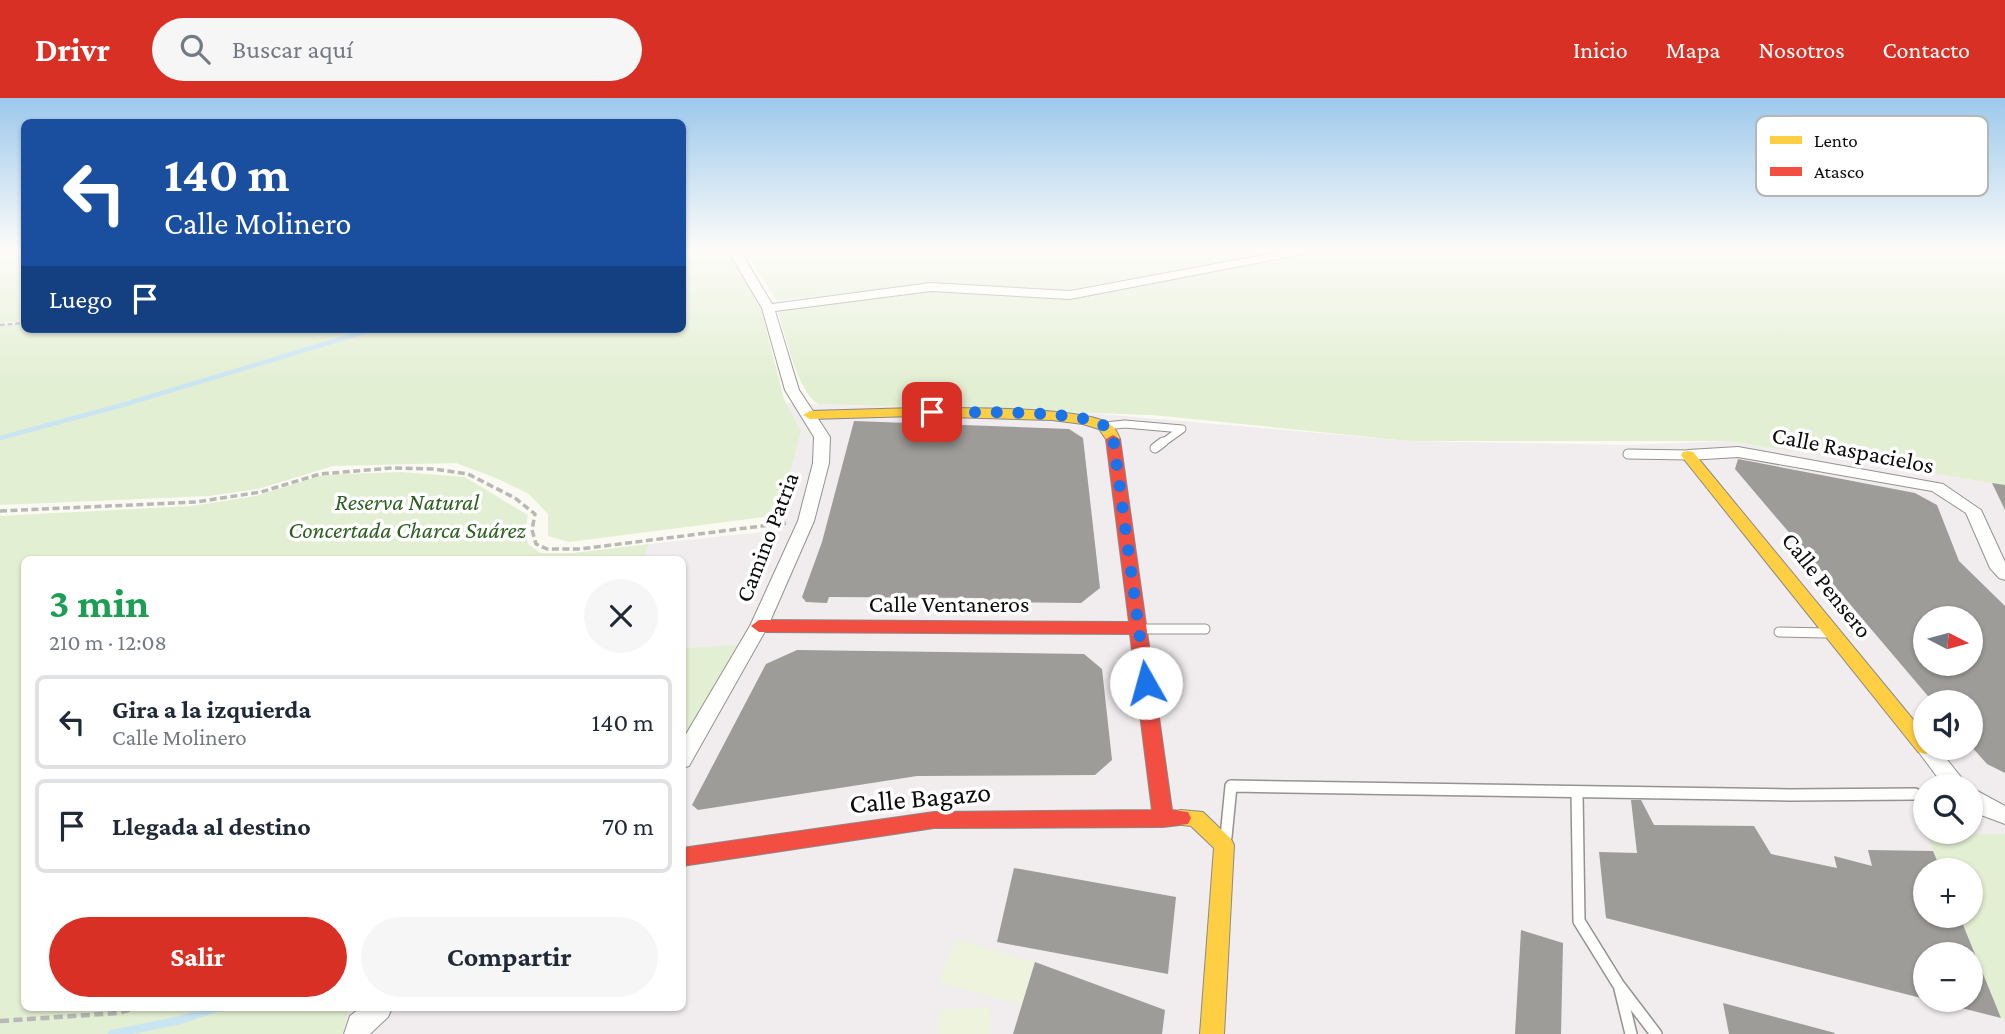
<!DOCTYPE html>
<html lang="es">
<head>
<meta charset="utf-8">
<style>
  body { margin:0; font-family:"Crimson Pro",serif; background:#f6f6f7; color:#1f2937; height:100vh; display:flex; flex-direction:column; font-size:26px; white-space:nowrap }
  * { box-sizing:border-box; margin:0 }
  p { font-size:23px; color:#747a83 }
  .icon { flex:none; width:38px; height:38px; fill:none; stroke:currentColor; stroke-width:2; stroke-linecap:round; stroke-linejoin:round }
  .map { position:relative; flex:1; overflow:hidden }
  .drawer { position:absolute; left:21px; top:458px; width:665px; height:455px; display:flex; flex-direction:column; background:#fff; border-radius:10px; box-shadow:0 2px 5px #0004 }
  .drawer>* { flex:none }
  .hud { position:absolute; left:21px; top:21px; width:665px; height:214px; border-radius:10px; box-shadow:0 2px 5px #0004; background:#1a4fa0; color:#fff; overflow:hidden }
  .needle { width:46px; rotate:96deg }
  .controls { position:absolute; left:1913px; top:508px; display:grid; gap:14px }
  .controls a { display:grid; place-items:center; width:70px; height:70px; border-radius:50%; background:#fff; box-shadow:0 2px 5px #0004; font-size:35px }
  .pin { position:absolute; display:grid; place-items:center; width:60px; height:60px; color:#fff; margin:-30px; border-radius:14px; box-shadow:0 4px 10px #0006 }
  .me { position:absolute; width:77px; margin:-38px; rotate:353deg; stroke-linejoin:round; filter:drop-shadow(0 0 5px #0008) }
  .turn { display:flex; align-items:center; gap:24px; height:147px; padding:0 28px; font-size:32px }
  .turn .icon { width:91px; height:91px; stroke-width:2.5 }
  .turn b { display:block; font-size:49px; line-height:60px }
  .then { display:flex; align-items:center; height:66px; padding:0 28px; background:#0003; gap:14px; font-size:26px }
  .round { display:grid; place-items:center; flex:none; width:74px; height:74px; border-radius:37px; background:#f6f6f7 }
  .head { display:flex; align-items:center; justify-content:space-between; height:119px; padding:0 28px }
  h1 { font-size:42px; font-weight:700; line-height:52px; color:#1e9e55 }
  .primary-button { display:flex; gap:14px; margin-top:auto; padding:14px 28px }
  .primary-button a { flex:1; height:80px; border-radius:42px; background:#d93025; color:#fff; font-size:28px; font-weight:700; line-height:80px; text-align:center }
  .primary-button a+a { background:#f6f6f7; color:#1f2937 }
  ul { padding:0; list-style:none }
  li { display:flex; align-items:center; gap:21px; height:94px; margin:0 14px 10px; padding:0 14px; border:4px solid #e0e1e3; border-radius:10px }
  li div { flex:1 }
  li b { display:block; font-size:26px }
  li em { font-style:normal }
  header { display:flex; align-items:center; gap:42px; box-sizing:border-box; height:98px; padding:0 35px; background:#d93025; color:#fff }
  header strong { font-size:33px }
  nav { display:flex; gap:38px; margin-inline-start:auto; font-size:24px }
  .search { width:490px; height:63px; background:#f6f6f7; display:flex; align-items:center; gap:18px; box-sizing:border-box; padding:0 24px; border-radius:38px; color:#747a83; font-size:26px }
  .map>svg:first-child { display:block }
  .industrial { fill:#f1ecee; fill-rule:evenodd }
  .green { fill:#e3efd3 }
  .pitch { fill:#edf3dd }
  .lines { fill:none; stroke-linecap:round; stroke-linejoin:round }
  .stream-far1 { stroke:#cae5f2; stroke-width:4.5 }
  .stream { stroke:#cae5f2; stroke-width:8 }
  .building { fill:#9d9c98; fill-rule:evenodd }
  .lane-far2-casing { stroke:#949390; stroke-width:9 }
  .lane-far1-casing { stroke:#949390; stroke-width:11 }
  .lane-casing { stroke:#949390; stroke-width:14 }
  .street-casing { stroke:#949390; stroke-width:2 }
  .slow-casing { stroke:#8a8a87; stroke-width:2 }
  .jam-casing { stroke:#8a8a87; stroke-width:2 }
  .path-far2 { stroke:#b8b8b6; stroke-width:2.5; stroke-dasharray:5 2.5; stroke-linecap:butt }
  .path-far1 { stroke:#b8b8b6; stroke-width:3.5; stroke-dasharray:7 3.5; stroke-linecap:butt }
  .path { stroke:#b8b8b6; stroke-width:4.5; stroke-dasharray:9 4.5; stroke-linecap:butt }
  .lane-far2 { stroke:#fefefd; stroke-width:7 }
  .lane-far1 { stroke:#fefefd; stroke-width:9 }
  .lane { stroke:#fefefd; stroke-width:11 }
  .street { fill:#fefefd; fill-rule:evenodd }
  .slow { fill:#ffcf43; fill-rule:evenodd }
  .jam { fill:#f24e42; fill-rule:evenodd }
  .route { stroke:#1a73e8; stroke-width:12; stroke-dasharray:0 21.6 }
  .labels { text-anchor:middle; stroke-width:7; stroke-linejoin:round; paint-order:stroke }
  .street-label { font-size:24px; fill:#0d0d0d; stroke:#fff }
  .park-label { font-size:24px; font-style:italic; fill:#2f6022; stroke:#fff }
  .near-street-label { font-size:28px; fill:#0d0d0d; stroke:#fff }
  .key { fill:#fff; stroke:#b6b6b6; stroke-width:2 }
  .key-label { font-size:19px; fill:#0d0d0d }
</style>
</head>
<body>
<header>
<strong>Drivr</strong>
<div class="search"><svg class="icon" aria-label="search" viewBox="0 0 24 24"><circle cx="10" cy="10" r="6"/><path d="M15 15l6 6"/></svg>Buscar aquí</div>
<nav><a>Inicio</a><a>Mapa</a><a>Nosotros</a><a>Contacto</a></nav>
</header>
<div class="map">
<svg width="2005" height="936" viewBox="0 0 2005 936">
  <rect width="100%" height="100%" fill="#faf9f2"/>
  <path class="industrial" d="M785 305 1101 316 1409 343 1629 347 1729 343 2005 387V936H341L348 910H682L683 643 738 547 683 550 682 462H643L649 446 774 433 801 334ZM1925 520H1970V565H1925ZM1925 604H1970V649H1925ZM1925 688H1970V733H1925ZM1925 772H1970V817H1925ZM1925 856H1970V901H1925Z"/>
  <g class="green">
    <polygon points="0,151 24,151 24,223 0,225"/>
    <polygon points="683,151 727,151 761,211 784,301 801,334 779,417 569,444 548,438 548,416 529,396 496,380 456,365 333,368 258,391 209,398 0,407 0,228 24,226 24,231 682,231"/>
    <polygon points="744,151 1298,151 1064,192 934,185 777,203"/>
    <path d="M1332 151H2005V387L1729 343H1409L1153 317 818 306C797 293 785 235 777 211L932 191 1071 200Z"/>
    <polygon points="401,374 465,379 528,417 525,433 528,446 541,455 573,455 649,446 643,462 24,462 24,910 349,910 343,936 0,936 0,418 191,408 256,398 323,377"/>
    <polygon points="739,547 683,643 683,550"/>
    <polygon points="1926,736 2005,736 2005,921 2001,920 1959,817 1970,817 1970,772 1941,772"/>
  </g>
  <g class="pitch">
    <polygon points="955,841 1035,864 1022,907 939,884"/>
    <polygon points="990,909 991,936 937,936 937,912"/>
  </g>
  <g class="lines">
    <polyline class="stream-far1" points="0,340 126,306 374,231"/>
    <polyline class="stream" points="112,936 181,922 216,910"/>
  </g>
  <g class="building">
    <polygon points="854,323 1069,331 1083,340 1100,490 1081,505 984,504 984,500 829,499 827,505 806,504 802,499 822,444"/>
    <path d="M1738 361 1915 395 1937 407 1959 463 2005 508V675L1987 666 1970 647V604H1933L1735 371ZM1925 520H1970V565H1925Z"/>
    <polygon points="1992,385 2005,387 2005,412"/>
    <polygon points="797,552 1084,556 1102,571 1112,662 1095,677 917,678 698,712 692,707 766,566"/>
    <polygon points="1631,702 1641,702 1654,727 1754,728 1771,756 1837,770 1834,758 1872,768 1868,752 1933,753 1941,772 1925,772 1925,817 1959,817 2001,920 1930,902 1970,901 1970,856 1925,856 1925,901 1606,820 1599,754 1637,755"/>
    <polygon points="1014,770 1176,799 1168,876 997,844"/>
    <polygon points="1521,832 1563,845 1561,936 1515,936"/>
    <polygon points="1035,864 1165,912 1162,936 1013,936"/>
    <polygon points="1723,905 1835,935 1834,936 1729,936"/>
  </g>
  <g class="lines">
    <g class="lane-far2-casing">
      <polyline id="lane-far2" points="1105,328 1125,326 1182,331 1161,346"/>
    </g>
    <g class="lane-far1-casing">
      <g id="lane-far1">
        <polyline points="1155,350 1163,344"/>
        <polyline points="1628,356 1688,357"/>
        <polyline points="1141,531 1205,531"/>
        <polyline points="1779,534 1827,535"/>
      </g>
    </g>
    <g class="lane-casing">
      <g id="lane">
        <polyline points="1577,694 1579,823 1618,886 1656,936"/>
        <polyline points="1226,739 1231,688 1790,697 1915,696"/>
        <polyline points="1620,891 1631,936"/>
      </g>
    </g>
    <g class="street-casing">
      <g id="street">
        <polygon points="727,151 739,151 772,206 931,185 1070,193 1296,151 1319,151 1313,154 1070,201 931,193 775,213 799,292 830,339 829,365 814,423 768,528 689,668 682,670 682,643 750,528 798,423 813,365 814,339 785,292 762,210"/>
        <polygon points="1738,349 1943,386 1981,412 2005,464 2005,482 1999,480 1990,470 1966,415 1932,393 1738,359 1688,362 1680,357 1688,352"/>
        <polygon points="1925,641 1925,649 1937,649 1968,688 1944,688 1915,649 1918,643"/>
        <polygon points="1970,689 2005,708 2005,726 1981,717 1970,710"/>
        <polygon points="360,910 392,910 388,919 370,936 344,936 350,918"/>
      </g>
    </g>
    <g class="slow-casing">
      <g id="slow">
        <path d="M915 310C950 310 1088 308 1111 327 1115 330 1118 336 1120 341L1118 344H1108L1099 331 1083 326 1052 322 915 318 810 321 803 317 810 313Z"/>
        <polygon points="1688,353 1693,354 1925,636 1925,649 1934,649 1932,654 1925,656 1918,654 1683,360 1681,357 1683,354"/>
        <polygon points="1181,712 1203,714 1231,741 1234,747 1224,936 1200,936 1214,750 1191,728 1174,726 1171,720 1174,714"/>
      </g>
    </g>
    <g class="jam-casing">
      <polygon id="jam" points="1113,337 1120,341 1172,712 1188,714 1191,720 1188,726 1163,729 934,730 682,768 682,750 934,714 1152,712 1130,536 759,534 751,528 759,522 1129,524 1106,341"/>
    </g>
    <polyline class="path-far2" points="0,227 24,225"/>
    <polyline class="path-far1" points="0,413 196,404 261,394 320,376 392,370 434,371 468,376 515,400 535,416 532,432 536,446 547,451 580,451 786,425"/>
    <polyline class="path" points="0,923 118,915 135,910"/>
    <use href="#lane-far2" class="lane-far2"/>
    <use href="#lane-far1" class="lane-far1"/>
    <use href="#lane" class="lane"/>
    <use href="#street" class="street"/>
    <use href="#slow" class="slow"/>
    <use href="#jam" class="jam"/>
  </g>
  <linearGradient id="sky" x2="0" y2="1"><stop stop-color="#9cc8ec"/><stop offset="0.54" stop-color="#fdfcf9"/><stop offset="1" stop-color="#fdfcf9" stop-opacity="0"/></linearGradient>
  <rect width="2005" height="282" fill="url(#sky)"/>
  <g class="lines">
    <path class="route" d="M932 314C969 315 1074 311 1103 327 1107 330 1110 335 1113 339L1146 585"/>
  </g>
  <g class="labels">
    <g class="street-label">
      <text transform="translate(1853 352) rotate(11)" y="8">Calle Raspacielos</text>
      <text transform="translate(767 439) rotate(-69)" y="8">Camino Patria</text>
      <text transform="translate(1827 487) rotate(51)" y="8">Calle Pensero</text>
      <text x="949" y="514">Calle Ventaneros</text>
    </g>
    <g class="park-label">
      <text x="407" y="412">Reserva Natural<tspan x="407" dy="28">Concertada Charca Suárez</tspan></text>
    </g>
    <g class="near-street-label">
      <text transform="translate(920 699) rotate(-5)" y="10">Calle Bagazo</text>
    </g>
  </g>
  <rect x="1756" y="18" width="232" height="80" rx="10" class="key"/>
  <rect x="1770" y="38" width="32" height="8" fill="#ffcf43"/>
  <rect x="1770" y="69" width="32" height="9" fill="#f24e42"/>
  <g class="key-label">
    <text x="1814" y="49">Lento</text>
    <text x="1814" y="80">Atasco</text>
  </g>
</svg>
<div class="controls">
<a><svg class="needle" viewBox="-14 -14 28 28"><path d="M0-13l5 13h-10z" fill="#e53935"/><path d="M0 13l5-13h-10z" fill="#747a83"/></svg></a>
<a><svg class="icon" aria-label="sound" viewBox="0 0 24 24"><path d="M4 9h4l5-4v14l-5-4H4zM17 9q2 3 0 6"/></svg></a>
<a><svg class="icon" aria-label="search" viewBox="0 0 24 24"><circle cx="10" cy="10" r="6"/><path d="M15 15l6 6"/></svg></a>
<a>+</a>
<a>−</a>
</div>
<div class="pin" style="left:932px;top:314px;background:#d93025"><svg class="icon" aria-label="arrive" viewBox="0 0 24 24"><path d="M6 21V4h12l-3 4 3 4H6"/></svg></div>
<svg class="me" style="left:1146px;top:585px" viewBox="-20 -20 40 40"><circle r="19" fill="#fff"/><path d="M0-13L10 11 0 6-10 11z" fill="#1a73e8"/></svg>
<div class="hud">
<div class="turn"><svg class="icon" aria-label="left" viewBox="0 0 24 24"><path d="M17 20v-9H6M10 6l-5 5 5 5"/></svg><div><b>140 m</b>Calle Molinero</div></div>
<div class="then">Luego<svg class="icon" aria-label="arrive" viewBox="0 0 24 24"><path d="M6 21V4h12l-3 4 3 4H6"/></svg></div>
</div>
<section class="drawer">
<div class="head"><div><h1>3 min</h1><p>210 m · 12:08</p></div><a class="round"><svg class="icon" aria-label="close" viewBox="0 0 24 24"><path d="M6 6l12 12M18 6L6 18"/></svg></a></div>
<ul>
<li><svg class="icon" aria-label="left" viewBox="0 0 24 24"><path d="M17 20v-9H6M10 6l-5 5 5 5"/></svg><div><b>Gira a la izquierda</b><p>Calle Molinero</p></div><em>140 m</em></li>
<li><svg class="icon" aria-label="arrive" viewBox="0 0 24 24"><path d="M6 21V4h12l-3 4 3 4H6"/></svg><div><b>Llegada al destino</b></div><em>70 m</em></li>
</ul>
<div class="primary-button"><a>Salir</a><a>Compartir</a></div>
</section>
</div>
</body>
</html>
